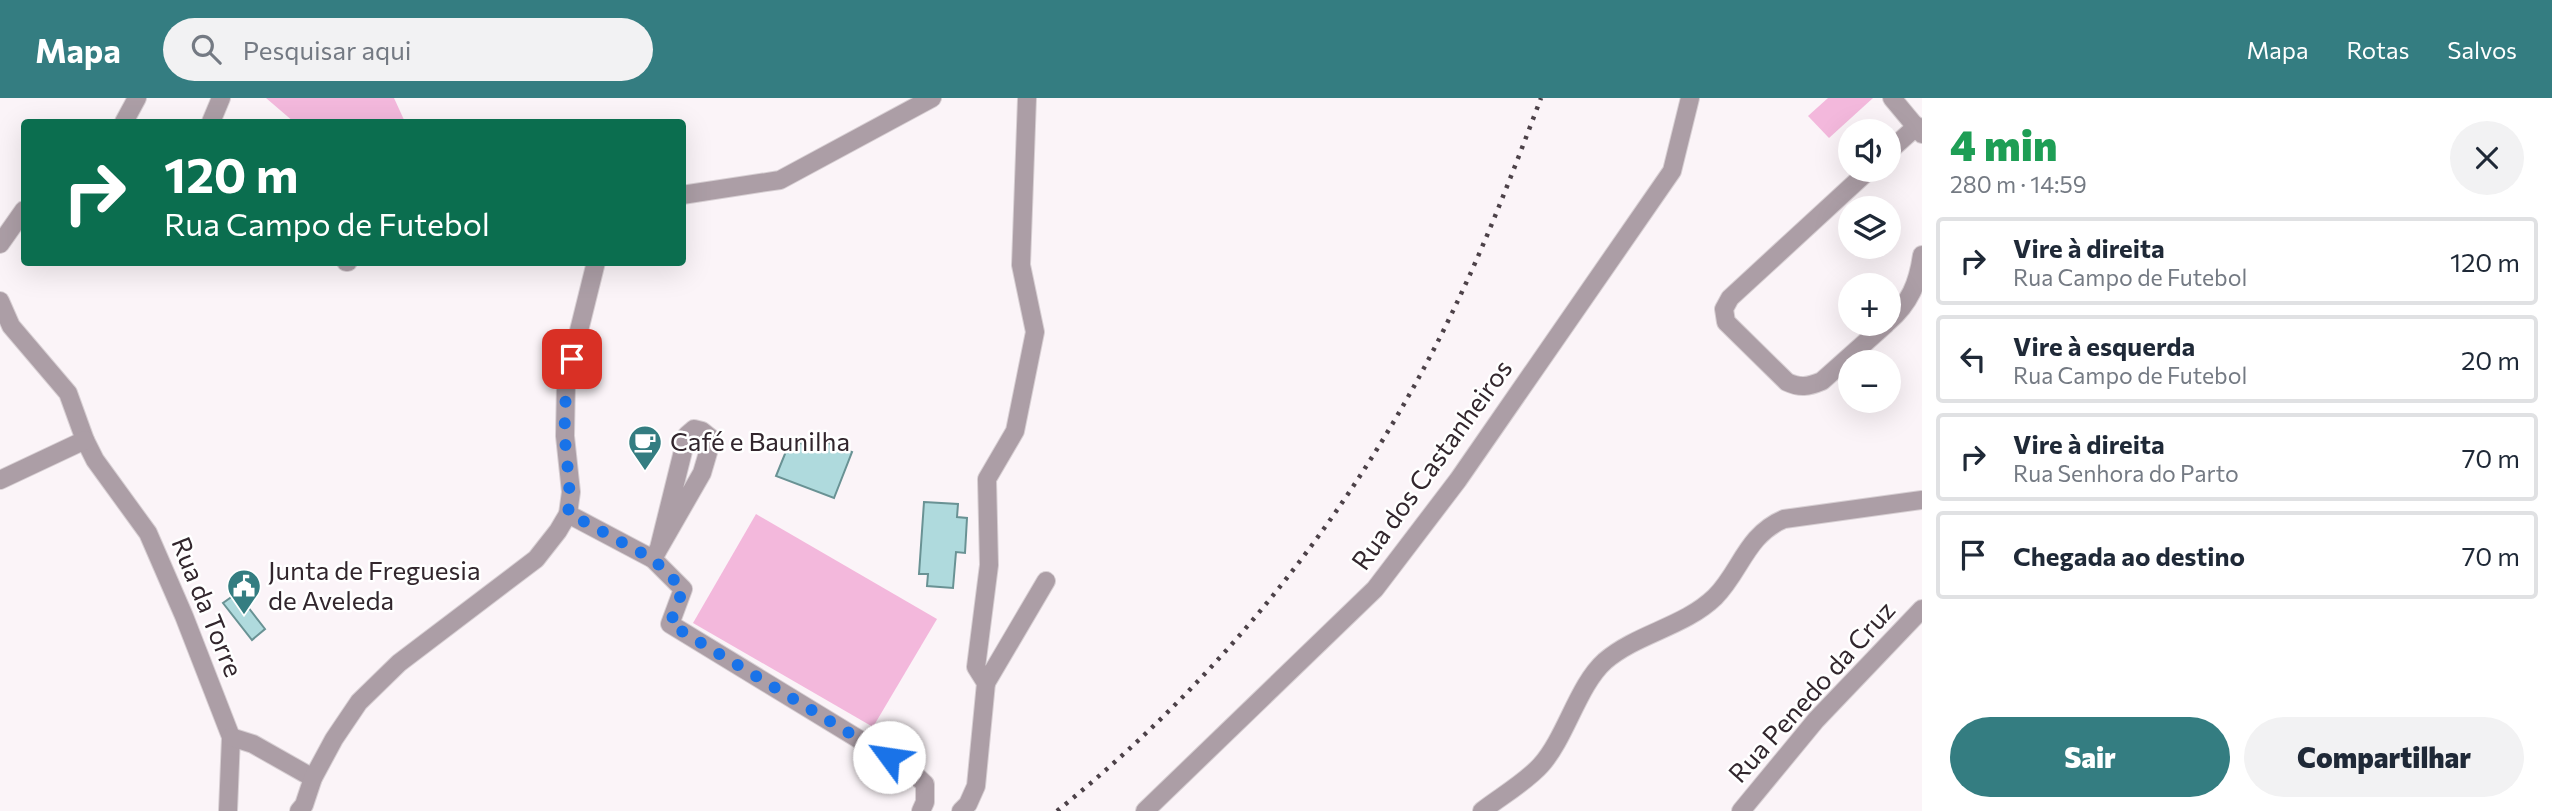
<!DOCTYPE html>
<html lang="pt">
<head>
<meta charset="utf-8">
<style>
  body { margin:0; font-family:Commissioner,sans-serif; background:#f2f2f3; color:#1f2937; height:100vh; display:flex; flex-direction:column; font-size:26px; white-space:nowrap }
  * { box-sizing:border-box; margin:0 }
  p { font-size:23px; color:#747a83 }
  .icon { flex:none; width:38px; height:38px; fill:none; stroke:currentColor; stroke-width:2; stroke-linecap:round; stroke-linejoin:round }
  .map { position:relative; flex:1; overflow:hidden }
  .panel { display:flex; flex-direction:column; background:#fff; width:630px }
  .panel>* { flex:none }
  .hud { position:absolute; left:21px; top:21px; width:665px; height:147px; border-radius:7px; box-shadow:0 7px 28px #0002; background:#0b6e4f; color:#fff; overflow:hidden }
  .fabs { position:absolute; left:1838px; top:21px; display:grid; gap:14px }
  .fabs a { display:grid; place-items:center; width:63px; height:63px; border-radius:50%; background:#fff; box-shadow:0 7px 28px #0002; font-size:35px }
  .pin { position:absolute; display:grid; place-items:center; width:60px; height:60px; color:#fff; margin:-30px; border-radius:14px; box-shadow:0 4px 10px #0006 }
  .me { position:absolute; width:77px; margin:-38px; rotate:301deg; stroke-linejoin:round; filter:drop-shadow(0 0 5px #0008) }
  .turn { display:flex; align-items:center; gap:24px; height:147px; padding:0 28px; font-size:32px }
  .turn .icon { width:91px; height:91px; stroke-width:2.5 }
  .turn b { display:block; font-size:49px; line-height:60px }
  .round { display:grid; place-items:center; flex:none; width:74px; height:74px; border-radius:37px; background:#f2f2f3 }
  .headline { display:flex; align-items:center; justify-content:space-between; height:119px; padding:0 28px }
  h1 { font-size:42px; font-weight:800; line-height:52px; color:#1e9e55 }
  .primary-button { display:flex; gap:14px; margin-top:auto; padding:14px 28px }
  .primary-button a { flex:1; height:80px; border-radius:42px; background:#347d81; color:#fff; font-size:28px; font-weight:800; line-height:80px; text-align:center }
  .primary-button a+a { background:#f2f2f3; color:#1f2937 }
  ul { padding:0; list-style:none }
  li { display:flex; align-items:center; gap:21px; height:88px; margin:0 14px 10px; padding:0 14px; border:4px solid #e0e1e3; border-radius:7px }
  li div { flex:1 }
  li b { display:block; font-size:26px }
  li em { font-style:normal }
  header { display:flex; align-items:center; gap:42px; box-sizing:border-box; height:98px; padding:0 35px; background:#347d81; color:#fff }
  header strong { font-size:33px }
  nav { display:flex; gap:38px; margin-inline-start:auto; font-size:24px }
  .search { width:490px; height:63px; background:#f2f2f3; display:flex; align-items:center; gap:18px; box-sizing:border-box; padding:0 24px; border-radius:38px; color:#747a83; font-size:26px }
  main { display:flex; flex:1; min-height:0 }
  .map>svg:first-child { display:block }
  .green { fill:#f3b8dc }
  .building { fill:#afdadd; stroke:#699294; stroke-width:2 }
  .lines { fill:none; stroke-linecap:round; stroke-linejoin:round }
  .minor-casing { stroke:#d7cfd3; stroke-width:20 }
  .minor { stroke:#ac9ea6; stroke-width:18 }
  .rail { stroke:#4c4148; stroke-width:4.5; stroke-dasharray:3.5 7; stroke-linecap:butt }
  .route { stroke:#1a73e8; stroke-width:12; stroke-dasharray:0 21.6 }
  .labels { text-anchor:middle; stroke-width:5; stroke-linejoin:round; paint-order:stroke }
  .poi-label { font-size:26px; fill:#32262d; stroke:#fff; text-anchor:start }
  .street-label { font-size:26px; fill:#32262d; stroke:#fff }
</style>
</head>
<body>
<header>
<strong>Mapa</strong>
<div class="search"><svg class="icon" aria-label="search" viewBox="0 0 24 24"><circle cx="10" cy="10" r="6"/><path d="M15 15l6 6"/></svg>Pesquisar aqui</div>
<nav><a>Mapa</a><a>Rotas</a><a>Salvos</a></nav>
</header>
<main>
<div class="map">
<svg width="1922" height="713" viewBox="0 0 1922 713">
  <rect width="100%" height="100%" fill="#fbf4f8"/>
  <g class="green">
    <polygon points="266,0 394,0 405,24 294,24"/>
    <polygon points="1828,0 1873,0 1829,40 1808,18"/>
    <polygon points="756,416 937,521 873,629 693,525"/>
  </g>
  <g class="building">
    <polygon points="813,339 852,354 834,400 776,378 791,341 809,349"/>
    <polygon points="924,404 958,406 957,419 967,420 965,455 956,454 953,490 927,488 928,476 919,476"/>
    <polygon points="237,495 265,531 252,542 223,505"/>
  </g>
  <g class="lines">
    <g class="minor-casing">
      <g id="minor">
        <polyline points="1892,0 1922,36"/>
        <polyline points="124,24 137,0"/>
        <polyline points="211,24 221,0"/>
        <polyline points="1888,54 1917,28"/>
        <path d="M1869 72 1730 200 1724 211 1726 224 1787 284C1800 290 1808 289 1822 283L1886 226"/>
        <polyline points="682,97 780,82 932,0"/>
        <polyline points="0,146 24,112"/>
        <polyline points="346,164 348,164"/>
        <polyline points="0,203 11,228 68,295 85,342 95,362 148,435 184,518 231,639 228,713"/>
        <path d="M1888 224C1910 205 1918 185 1922 157"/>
        <polyline points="0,382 85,342"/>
        <polyline points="568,416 653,461 683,491 670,526 911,673 925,686 925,704 921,713"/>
        <polyline points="653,461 659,450 687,337 694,331 702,333 712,341 702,375 659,450"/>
        <polyline points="986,585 1046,483"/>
        <polyline points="231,639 253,646 313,680"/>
        <polyline points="299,713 304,707 313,680 334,641 359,604 399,565 536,461 558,433 568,416 571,394 565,338 566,285 596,164"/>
        <polyline points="961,713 968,706 976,688 986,585 976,569 989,467 987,381 1015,333 1035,234 1021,167 1027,0"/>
        <polyline points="1145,713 1375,491 1458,382 1672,73 1690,0"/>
        <path d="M1482 713C1500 699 1526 684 1541 667 1566 639 1578 587 1605 563 1638 535 1684 529 1715 499 1741 473 1746 437 1784 421L1922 402"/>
        <polyline points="1741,713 1816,622 1922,511"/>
      </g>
    </g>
    <use href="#minor" class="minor"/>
    <path class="rail" d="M1057 713C1229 575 1368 396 1461 196 1491 132 1516 66 1541 0"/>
  </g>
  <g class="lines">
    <path class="route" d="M572 261C566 286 564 312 565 338 566 365 572 389 568 415L653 461 683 491 670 526 889 659"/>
  </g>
  <defs>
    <g id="cafe-pin" transform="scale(1.75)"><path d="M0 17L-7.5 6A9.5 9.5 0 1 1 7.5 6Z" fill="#347d81" stroke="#fff"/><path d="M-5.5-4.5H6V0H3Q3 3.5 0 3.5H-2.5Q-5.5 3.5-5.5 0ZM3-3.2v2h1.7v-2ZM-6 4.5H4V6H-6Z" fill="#fff"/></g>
    <g id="civic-pin" transform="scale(1.75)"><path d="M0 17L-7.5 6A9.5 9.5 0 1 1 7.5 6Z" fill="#347d81" stroke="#fff"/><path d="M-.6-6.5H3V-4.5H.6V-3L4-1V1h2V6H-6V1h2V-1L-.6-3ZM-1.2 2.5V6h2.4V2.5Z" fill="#fff"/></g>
  </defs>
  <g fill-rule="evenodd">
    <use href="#cafe-pin" x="645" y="344"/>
    <use href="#civic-pin" x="244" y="488"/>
  </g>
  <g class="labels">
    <g class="poi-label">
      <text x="670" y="353">Café e Baunilha</text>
      <text x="268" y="482">Junta de Freguesia<tspan x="268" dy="30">de Aveleda</tspan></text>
    </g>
    <g class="street-label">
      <text transform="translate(1432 367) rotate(-54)" y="9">Rua dos Castanheiros</text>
      <text transform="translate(207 509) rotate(68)" y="9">Rua da Torre</text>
      <text transform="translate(1812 594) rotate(-48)" y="9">Rua Penedo da Cruz</text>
    </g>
  </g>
</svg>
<div class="fabs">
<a><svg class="icon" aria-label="sound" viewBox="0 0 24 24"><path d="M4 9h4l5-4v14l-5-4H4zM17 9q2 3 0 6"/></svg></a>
<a><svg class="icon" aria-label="layers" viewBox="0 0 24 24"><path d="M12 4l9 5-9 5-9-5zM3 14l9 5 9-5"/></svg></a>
<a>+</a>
<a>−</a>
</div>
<div class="pin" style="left:572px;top:261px;background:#d93025"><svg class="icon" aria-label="arrive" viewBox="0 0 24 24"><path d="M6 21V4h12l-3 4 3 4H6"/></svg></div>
<svg class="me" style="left:889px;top:659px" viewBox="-20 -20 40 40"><circle r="19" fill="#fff"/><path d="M0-13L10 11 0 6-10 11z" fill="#1a73e8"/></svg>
<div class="hud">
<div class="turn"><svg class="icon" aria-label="right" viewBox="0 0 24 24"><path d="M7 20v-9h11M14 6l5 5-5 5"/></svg><div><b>120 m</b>Rua Campo de Futebol</div></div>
</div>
</div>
<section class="panel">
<div class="headline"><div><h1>4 min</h1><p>280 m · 14:59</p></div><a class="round"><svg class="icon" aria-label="close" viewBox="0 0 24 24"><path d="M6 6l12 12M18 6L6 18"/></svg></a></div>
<ul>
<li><svg class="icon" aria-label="right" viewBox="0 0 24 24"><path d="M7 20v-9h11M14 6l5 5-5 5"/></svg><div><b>Vire à direita</b><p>Rua Campo de Futebol</p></div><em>120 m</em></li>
<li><svg class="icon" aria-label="left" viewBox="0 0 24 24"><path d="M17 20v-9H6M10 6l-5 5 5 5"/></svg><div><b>Vire à esquerda</b><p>Rua Campo de Futebol</p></div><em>20 m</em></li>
<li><svg class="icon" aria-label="right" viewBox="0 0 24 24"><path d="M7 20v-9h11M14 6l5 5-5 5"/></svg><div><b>Vire à direita</b><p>Rua Senhora do Parto</p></div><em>70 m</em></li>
<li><svg class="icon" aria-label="arrive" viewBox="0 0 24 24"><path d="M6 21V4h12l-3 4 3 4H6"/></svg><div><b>Chegada ao destino</b></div><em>70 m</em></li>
</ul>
<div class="primary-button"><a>Sair</a><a>Compartilhar</a></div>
</section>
</main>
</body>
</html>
